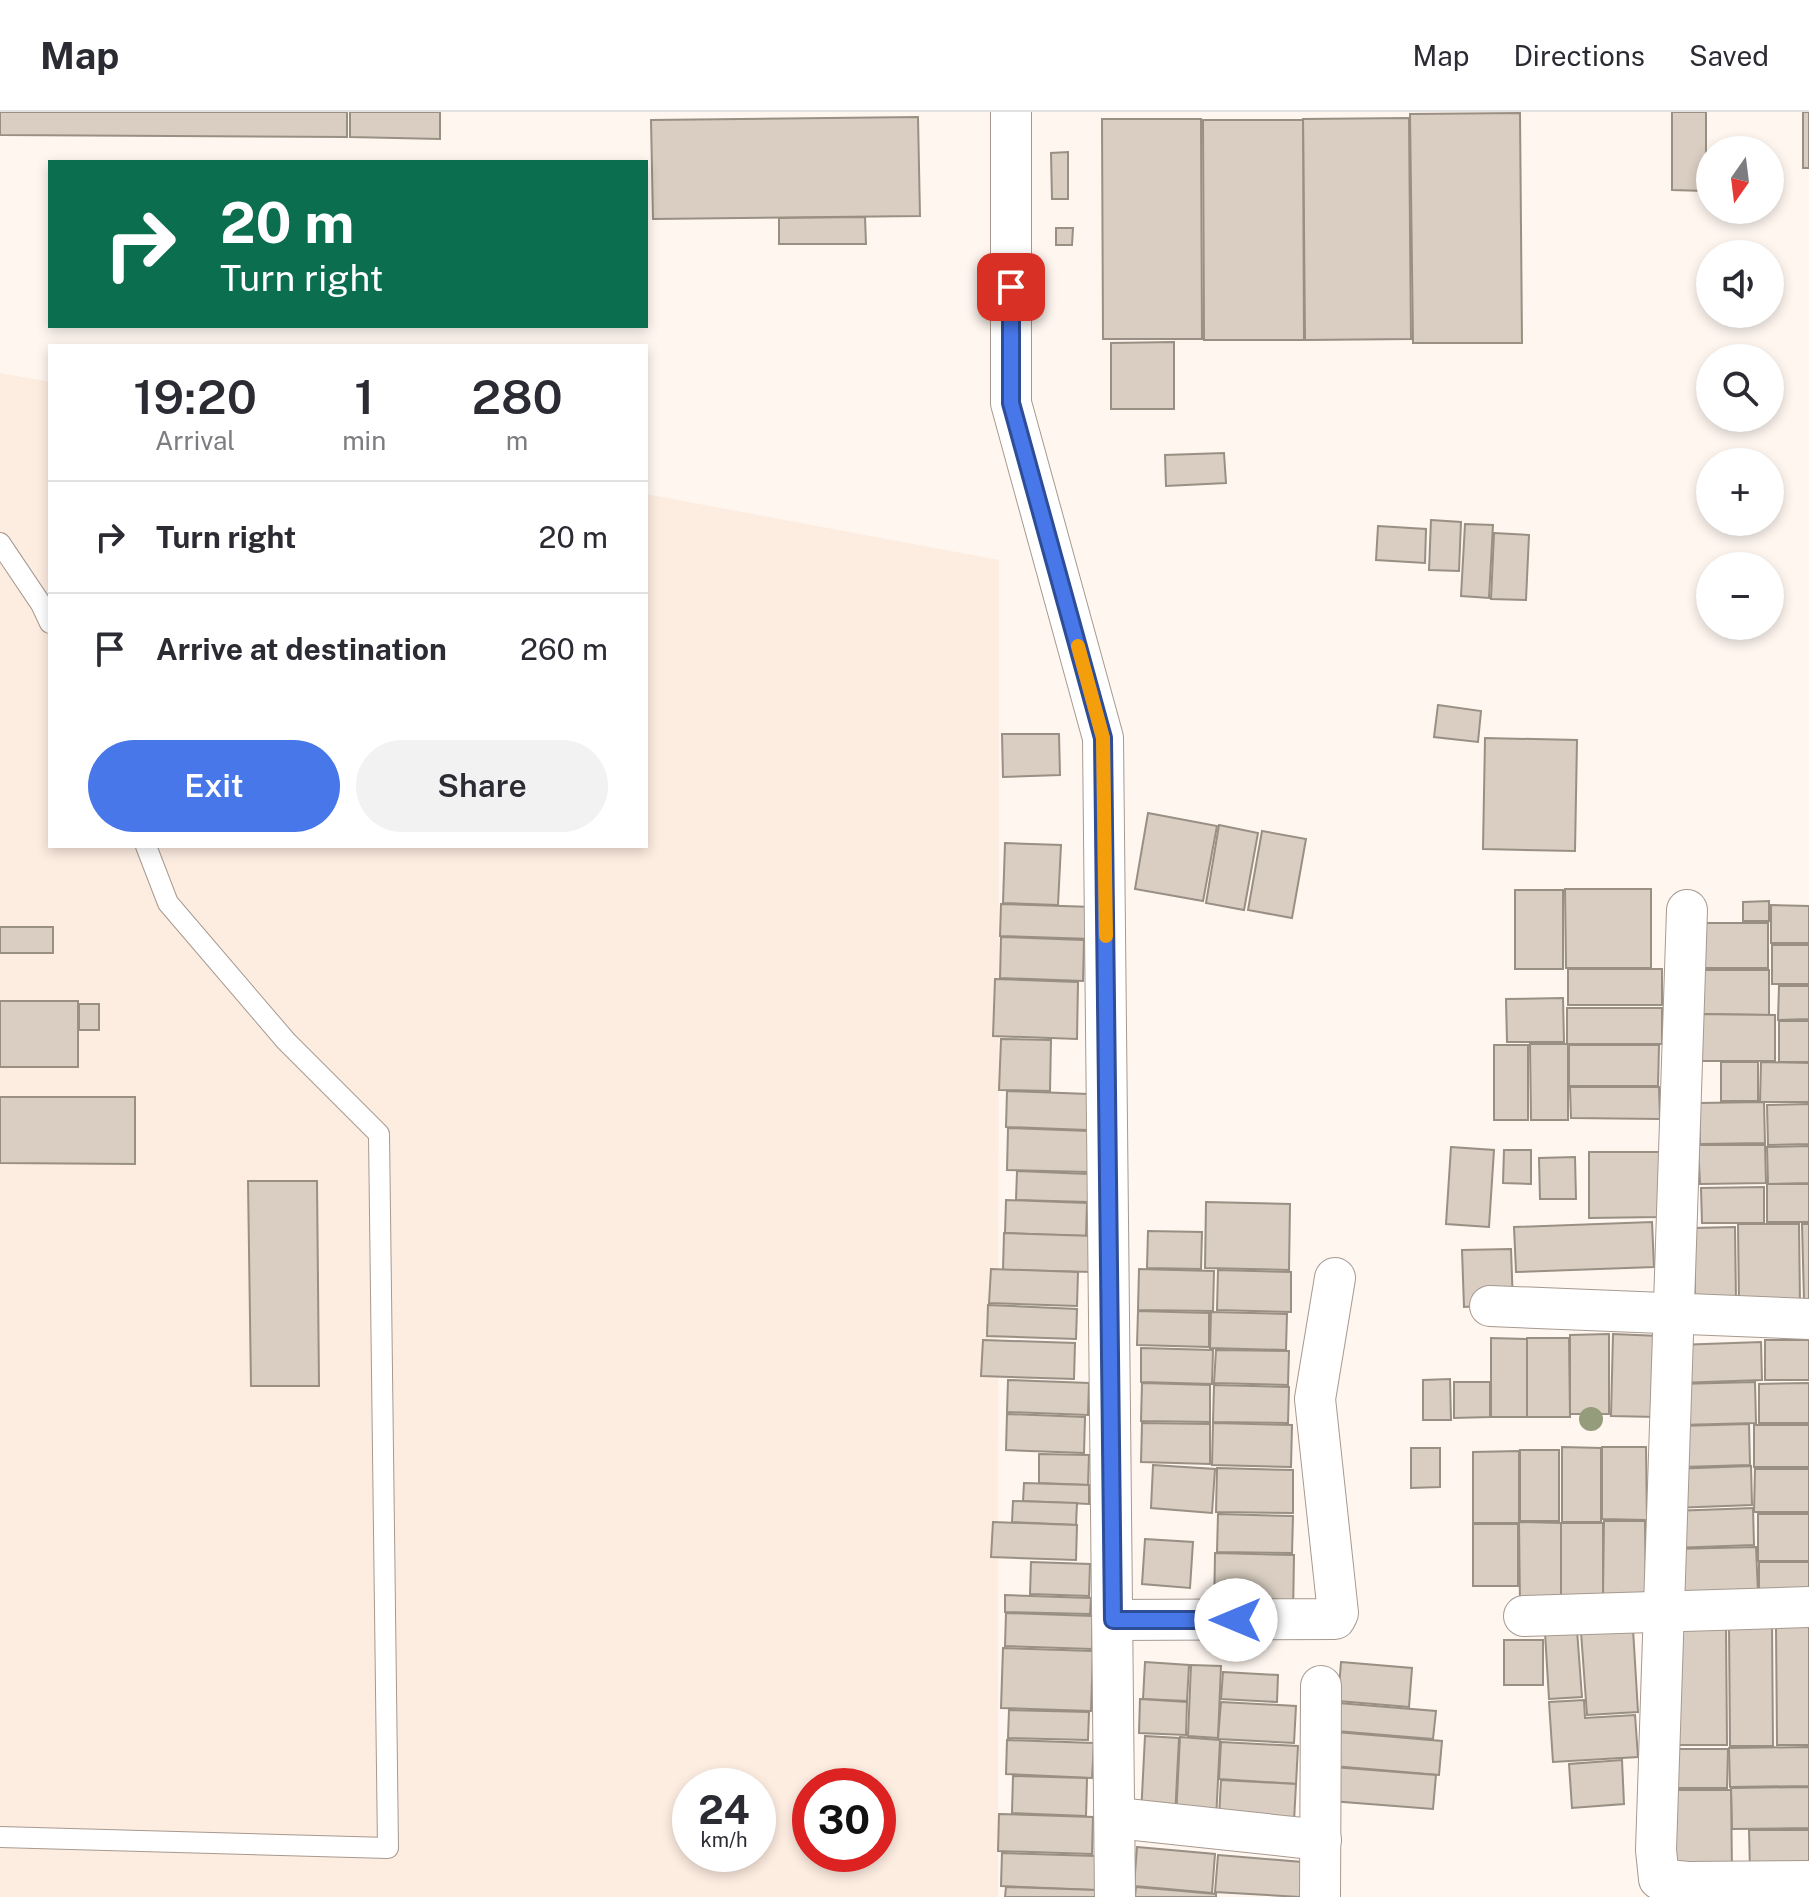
<!DOCTYPE html>
<html lang="en">
<head>
<meta charset="utf-8">
<style>
  body { margin:0; font-family:"Public Sans",sans-serif; background:#f2f2f3; color:#2b2b33; height:100vh; display:flex; flex-direction:column; font-size:30px; white-space:nowrap }
  * { box-sizing:border-box; margin:0 }
  p { font-size:26px; color:#7c7c81 }
  .icon { flex:none; width:44px; height:44px; fill:none; stroke:currentColor; stroke-width:2; stroke-linecap:round; stroke-linejoin:round }
  .map { position:relative; flex:1; overflow:hidden }
  .drawer { position:absolute; left:48px; top:232px; width:600px; height:504px; display:flex; flex-direction:column; background:#fff; border-radius:0px; box-shadow:0 4px 12px #0003 }
  .drawer>* { flex:none }
  .hud { position:absolute; left:48px; top:48px; width:600px; height:168px; border-radius:0px; box-shadow:0 4px 12px #0003; background:#0b6e4f; color:#fff; overflow:hidden }
  .needle { width:52px; rotate:194deg }
  .fabs { position:absolute; left:1696px; top:24px; display:grid; gap:16px }
  .fabs a { display:grid; place-items:center; width:88px; height:88px; border-radius:50%; background:#fff; box-shadow:0 4px 12px #0003; font-size:40px }
  .speed { position:absolute; left:672px; top:1656px; display:flex; gap:16px; font-size:40px; font-weight:700; text-align:center }
  .speed>* { display:grid; place-content:center; width:104px; height:104px; border-radius:50%; background:#fff; box-shadow:0 4px 12px #0003; line-height:1 }
  .speed small { font-size:20px; font-weight:400 }
  .speed .limit { border:12px solid #d22; background:#fff; color:#111 }
  .pin { position:absolute; display:grid; place-items:center; width:68px; height:68px; color:#fff; margin:-34px; border-radius:16px; box-shadow:0 4px 12px #0006 }
  .me { position:absolute; width:88px; margin:-44px; rotate:270deg; stroke-linejoin:round; filter:drop-shadow(0 0 6px #0008) }
  .turn { display:flex; align-items:center; gap:28px; height:168px; padding:0 40px; font-size:36px }
  .turn .icon { width:104px; height:104px; stroke-width:2.5 }
  .turn b { display:block; font-size:56px; line-height:68px }
  .eta { display:flex; justify-content:space-evenly; align-items:center; height:136px; text-align:center }
  .eta b { font-size:48px; font-weight:600; line-height:56px }
  .cta { display:flex; gap:16px; margin-top:auto; padding:16px 40px }
  .cta a { flex:1; height:92px; border-radius:48px; background:#4777e9; color:#fff; font-size:32px; font-weight:600; line-height:92px; text-align:center }
  .cta a+a { background:#f2f2f3; color:#2b2b33 }
  ul { padding:0; list-style:none }
  li { display:flex; align-items:center; gap:24px; height:112px; padding:0 40px; border-top:2px solid #e1e1e2 }
  li div { flex:1 }
  li b { display:block; font-size:30px }
  li em { font-style:normal }
  header { display:flex; align-items:center; gap:48px; box-sizing:border-box; height:112px; padding:0 40px; background:#fff; border-bottom:2px solid #e1e1e2 }
  header strong { font-size:38px }
  nav { display:flex; gap:44px; margin-inline-start:auto; font-size:28px }
  .map>svg:first-child { display:block }
  .built { fill:#fdece0; fill-rule:evenodd }
  .building { fill:#d9cec1; stroke:#998f83; stroke-width:2 }
  .lines { fill:none; stroke-linecap:round; stroke-linejoin:round }
  .lane-casing { stroke:#a7998f; stroke-width:22 }
  .street-casing { stroke:#a7998f; stroke-width:42 }
  .lane { stroke:#fff; stroke-width:20 }
  .street { stroke:#fff; stroke-width:40 }
  .tree { fill:#959c7c }
  .route-casing { stroke:#2e4d97; stroke-width:20 }
  .route { stroke:#4777e9; stroke-width:14 }
  .slow { stroke:#f59e0b; stroke-width:14 }
</style>
</head>
<body>
<header>
<strong>Map</strong>
<nav><a>Map</a><a>Directions</a><a>Saved</a></nav>
</header>
<div class="map">
<svg width="1809" height="1785" viewBox="0 0 1809 1785">
  <rect width="100%" height="100%" fill="#fff6f0"/>
  <path class="built" d="M0 261 50 270V734H646V382L999 448 998 1785H0ZM690 1674H758V1742H690ZM810 1674H878V1742H810Z"/>
  <g class="building">
    <polygon points="0,0 347,0 347,25 0,23"/>
    <polygon points="350,0 440,0 440,27 350,25"/>
    <polygon points="1672,0 1706,0 1706,79 1672,78"/>
    <rect x="1803" y="0" width="6" height="56"/>
    <polygon points="1520,1 1522,231 1413,231 1410,2"/>
    <polygon points="918,5 920,104 653,107 651,8"/>
    <polygon points="1409,6 1411,227 1305,228 1303,7"/>
    <polygon points="1102,7 1201,7 1202,227 1103,227"/>
    <polygon points="1203,8 1303,8 1304,228 1204,228"/>
    <polygon points="1068,40 1068,87 1052,87 1051,41"/>
    <polygon points="865,105 866,132 779,132 779,106"/>
    <polygon points="1056,116 1073,116 1072,133 1056,133"/>
    <polygon points="1174,230 1174,297 1111,297 1111,231"/>
    <polygon points="1224,341 1226,371 1166,374 1165,343"/>
    <polygon points="1431,408 1461,410 1459,459 1429,458"/>
    <polygon points="1465,412 1493,413 1489,486 1461,484"/>
    <polygon points="1378,414 1426,417 1425,451 1376,448"/>
    <polygon points="1494,421 1529,423 1526,488 1491,487"/>
    <polygon points="1438,593 1481,599 1478,630 1434,625"/>
    <polygon points="1002,622 1059,622 1060,663 1003,665"/>
    <polygon points="1485,626 1577,628 1575,739 1483,737"/>
    <polygon points="1148,701 1217,714 1203,789 1135,777"/>
    <polygon points="1219,713 1258,721 1244,798 1206,791"/>
    <polygon points="1262,719 1306,727 1292,806 1248,798"/>
    <polygon points="1005,731 1061,733 1058,793 1003,791"/>
    <polygon points="1565,777 1651,777 1651,856 1566,856"/>
    <rect x="1515" y="778" width="48" height="79"/>
    <polygon points="1769,789 1769,809 1743,809 1743,790"/>
    <polygon points="1001,792 1093,795 1092,827 1000,824"/>
    <polygon points="1771,793 1809,794 1809,831 1771,831"/>
    <rect x="1694" y="811" width="74" height="45"/>
    <rect x="0" y="815" width="53" height="26"/>
    <polygon points="1001,825 1084,828 1083,869 1000,866"/>
    <rect x="1772" y="833" width="37" height="39"/>
    <rect x="1568" y="857" width="94" height="36"/>
    <polygon points="1692,858 1769,858 1769,903 1695,902"/>
    <polygon points="995,867 1078,870 1077,927 993,924"/>
    <polygon points="1779,874 1809,874 1809,907 1778,908"/>
    <polygon points="1563,886 1564,930 1507,930 1506,887"/>
    <rect x="0" y="889" width="78" height="66"/>
    <rect x="79" y="892" width="20" height="26"/>
    <rect x="1567" y="896" width="95" height="36"/>
    <polygon points="1695,902 1775,903 1775,949 1695,949"/>
    <rect x="1779" y="909" width="30" height="41"/>
    <polygon points="1001,927 1051,928 1050,979 999,978"/>
    <polygon points="1530,932 1568,932 1568,1008 1531,1008"/>
    <rect x="1494" y="933" width="34" height="75"/>
    <polygon points="1569,933 1659,933 1658,974 1569,974"/>
    <rect x="1721" y="950" width="37" height="39"/>
    <polygon points="1761,950 1809,951 1809,990 1760,990"/>
    <polygon points="1570,975 1659,975 1660,1007 1571,1006"/>
    <polygon points="1007,979 1088,982 1087,1018 1006,1015"/>
    <polygon points="0,985 135,985 135,1052 0,1051"/>
    <polygon points="1764,990 1765,1031 1700,1032 1699,991"/>
    <polygon points="1809,992 1809,1032 1768,1033 1767,993"/>
    <polygon points="1008,1016 1089,1019 1088,1060 1007,1058"/>
    <polygon points="1698,1033 1765,1033 1766,1071 1700,1072"/>
    <polygon points="1809,1034 1809,1071 1768,1072 1767,1035"/>
    <polygon points="1451,1035 1494,1038 1489,1115 1446,1112"/>
    <polygon points="1504,1038 1531,1038 1531,1072 1503,1071"/>
    <polygon points="1589,1040 1659,1040 1660,1105 1589,1106"/>
    <polygon points="1575,1045 1576,1087 1540,1087 1539,1046"/>
    <polygon points="1017,1059 1089,1062 1088,1090 1016,1088"/>
    <polygon points="248,1069 317,1069 319,1274 251,1274"/>
    <rect x="1767" y="1072" width="42" height="38"/>
    <polygon points="1764,1075 1764,1111 1702,1111 1701,1076"/>
    <polygon points="1006,1088 1087,1091 1086,1124 1005,1121"/>
    <polygon points="1206,1090 1290,1092 1289,1158 1205,1156"/>
    <polygon points="1652,1110 1654,1155 1516,1160 1514,1115"/>
    <polygon points="1738,1112 1799,1112 1800,1191 1739,1192"/>
    <polygon points="1802,1112 1809,1112 1809,1188 1804,1188"/>
    <polygon points="1735,1115 1736,1191 1695,1192 1694,1116"/>
    <polygon points="1148,1119 1202,1120 1201,1157 1147,1156"/>
    <polygon points="1004,1121 1094,1124 1093,1160 1003,1158"/>
    <polygon points="1511,1137 1513,1192 1464,1195 1462,1138"/>
    <polygon points="991,1157 1078,1160 1077,1194 989,1191"/>
    <polygon points="1139,1157 1214,1159 1213,1199 1138,1198"/>
    <polygon points="1218,1158 1291,1160 1291,1200 1217,1198"/>
    <polygon points="988,1193 1077,1197 1076,1227 987,1224"/>
    <polygon points="1138,1199 1209,1201 1209,1235 1137,1233"/>
    <polygon points="1211,1200 1287,1202 1286,1238 1210,1236"/>
    <polygon points="1609,1222 1609,1302 1570,1302 1570,1223"/>
    <polygon points="1613,1222 1659,1224 1657,1305 1611,1304"/>
    <polygon points="1491,1226 1527,1227 1527,1305 1491,1305"/>
    <polygon points="1527,1226 1569,1226 1570,1305 1527,1305"/>
    <polygon points="983,1228 1075,1231 1074,1267 981,1264"/>
    <rect x="1765" y="1228" width="44" height="40"/>
    <polygon points="1761,1230 1762,1268 1678,1271 1677,1233"/>
    <polygon points="1141,1236 1213,1238 1212,1272 1141,1270"/>
    <polygon points="1216,1238 1289,1239 1288,1273 1214,1271"/>
    <polygon points="1450,1267 1451,1308 1423,1308 1423,1268"/>
    <polygon points="1008,1268 1089,1271 1088,1303 1007,1300"/>
    <polygon points="1454,1270 1490,1270 1490,1305 1454,1306"/>
    <polygon points="1755,1270 1756,1311 1679,1313 1678,1272"/>
    <polygon points="1142,1271 1210,1273 1210,1310 1141,1309"/>
    <polygon points="1809,1271 1809,1311 1759,1311 1759,1272"/>
    <polygon points="1214,1273 1289,1275 1288,1311 1213,1310"/>
    <polygon points="1007,1302 1085,1305 1084,1341 1006,1338"/>
    <polygon points="1142,1311 1210,1312 1210,1352 1141,1350"/>
    <polygon points="1213,1311 1292,1313 1291,1355 1212,1353"/>
    <polygon points="1749,1312 1750,1353 1682,1355 1680,1314"/>
    <rect x="1754" y="1313" width="55" height="42"/>
    <polygon points="1562,1335 1601,1336 1601,1410 1562,1410"/>
    <polygon points="1602,1335 1646,1335 1647,1408 1602,1407"/>
    <polygon points="1411,1336 1440,1336 1440,1375 1411,1376"/>
    <rect x="1520" y="1338" width="39" height="71"/>
    <polygon points="1519,1339 1519,1411 1473,1411 1473,1340"/>
    <polygon points="1039,1342 1089,1343 1088,1373 1039,1371"/>
    <polygon points="1153,1353 1215,1357 1212,1401 1151,1396"/>
    <polygon points="1751,1354 1752,1393 1672,1396 1671,1357"/>
    <polygon points="1217,1356 1293,1358 1293,1401 1216,1400"/>
    <polygon points="1755,1357 1809,1357 1809,1400 1754,1400"/>
    <polygon points="1024,1371 1089,1373 1089,1392 1023,1389"/>
    <polygon points="1013,1389 1077,1391 1076,1413 1012,1410"/>
    <polygon points="1753,1396 1754,1433 1672,1436 1672,1399"/>
    <polygon points="1218,1402 1293,1404 1292,1441 1217,1440"/>
    <rect x="1758" y="1402" width="51" height="47"/>
    <polygon points="1604,1409 1645,1409 1646,1483 1603,1483"/>
    <polygon points="993,1410 1077,1413 1076,1448 991,1445"/>
    <polygon points="1519,1410 1561,1411 1561,1493 1520,1493"/>
    <polygon points="1561,1411 1603,1411 1603,1484 1561,1485"/>
    <rect x="1473" y="1412" width="45" height="62"/>
    <polygon points="1145,1427 1193,1430 1190,1476 1142,1472"/>
    <polygon points="1756,1435 1758,1481 1674,1483 1673,1437"/>
    <polygon points="1215,1441 1294,1443 1293,1505 1214,1503"/>
    <polygon points="1031,1450 1090,1452 1089,1484 1030,1482"/>
    <rect x="1759" y="1450" width="50" height="35"/>
    <polygon points="1005,1483 1091,1486 1090,1502 1005,1500"/>
    <polygon points="1006,1501 1093,1504 1092,1537 1005,1534"/>
    <polygon points="1729,1512 1772,1512 1773,1634 1730,1634"/>
    <polygon points="1726,1513 1727,1633 1664,1633 1664,1514"/>
    <polygon points="1776,1515 1809,1515 1809,1633 1777,1633"/>
    <polygon points="1633,1517 1638,1600 1587,1603 1581,1520"/>
    <polygon points="1577,1518 1582,1585 1549,1587 1545,1521"/>
    <rect x="1504" y="1528" width="39" height="45"/>
    <polygon points="1003,1536 1093,1539 1091,1599 1001,1596"/>
    <polygon points="1145,1550 1189,1553 1187,1589 1143,1587"/>
    <polygon points="1341,1550 1412,1556 1409,1595 1338,1589"/>
    <polygon points="1191,1553 1221,1554 1218,1626 1188,1624"/>
    <polygon points="1223,1560 1278,1563 1277,1590 1221,1587"/>
    <polygon points="1140,1587 1187,1590 1186,1623 1139,1621"/>
    <polygon points="1584,1588 1585,1606 1635,1603 1638,1645 1553,1650 1549,1590"/>
    <polygon points="1221,1590 1296,1594 1294,1631 1218,1627"/>
    <polygon points="1338,1591 1436,1599 1433,1627 1336,1619"/>
    <polygon points="1009,1598 1089,1600 1088,1628 1008,1626"/>
    <polygon points="1336,1620 1442,1629 1439,1663 1333,1654"/>
    <polygon points="1145,1624 1179,1626 1175,1705 1141,1703"/>
    <polygon points="1180,1625 1220,1628 1216,1708 1176,1706"/>
    <polygon points="1007,1628 1094,1631 1092,1666 1006,1662"/>
    <polygon points="1221,1630 1298,1634 1296,1672 1219,1667"/>
    <polygon points="1809,1635 1809,1674 1730,1675 1729,1636"/>
    <polygon points="1663,1637 1728,1637 1727,1676 1663,1676"/>
    <polygon points="1622,1648 1624,1692 1572,1696 1569,1652"/>
    <polygon points="1333,1655 1436,1663 1433,1697 1331,1689"/>
    <polygon points="1013,1664 1087,1666 1086,1704 1012,1701"/>
    <polygon points="1221,1668 1296,1672 1294,1709 1219,1705"/>
    <polygon points="1809,1675 1809,1716 1732,1717 1731,1676"/>
    <polygon points="1664,1678 1731,1678 1732,1760 1665,1761"/>
    <polygon points="999,1702 1093,1705 1092,1742 998,1739"/>
    <polygon points="1749,1718 1809,1718 1809,1757 1750,1758"/>
    <polygon points="1137,1735 1215,1742 1212,1781 1134,1774"/>
    <polygon points="1002,1741 1096,1744 1095,1778 1001,1774"/>
    <polygon points="1218,1743 1302,1750 1300,1785 1215,1780"/>
    <polygon points="1006,1775 1096,1778 1096,1785 1005,1785"/>
    <polygon points="1136,1775 1216,1782 1216,1785 1135,1785"/>
  </g>
  <g class="lines">
    <g class="lane-casing">
      <g id="lane">
        <polyline points="0,431 41,492 50,511"/>
        <polyline points="0,1725 388,1736 379,1022 286,929 168,791 146,734"/>
      </g>
    </g>
    <g class="street-casing">
      <g id="street">
        <polyline points="1011,0 1011,291 1103,626 1115,1785"/>
        <polyline points="1687,798 1656,1738 1659,1767 1687,1770 1809,1769"/>
        <polyline points="1490,1194 1809,1207"/>
        <polyline points="1524,1504 1809,1495"/>
        <polyline points="1113,1508 1335,1507 1338,1501 1315,1287 1335,1166"/>
        <polyline points="1117,1706 1321,1728"/>
        <polyline points="1320,1785 1321,1574"/>
      </g>
    </g>
    <use href="#lane" class="lane"/>
    <use href="#street" class="street"/>
  </g>
  <circle class="tree" cx="1591" cy="1307" r="12"/>
  <g class="lines">
    <g class="route-casing">
      <polyline id="route" points="1011,175 1011,291 1103,626 1113,1508 1236,1508"/>
    </g>
    <use href="#route" class="route"/>
    <polyline class="slow" points="1078,534 1103,626 1106,824"/>
  </g>
</svg>
<div class="fabs">
<a><svg class="needle" viewBox="-14 -14 28 28"><path d="M0-13l5 13h-10z" fill="#e53935"/><path d="M0 13l5-13h-10z" fill="#7c7c81"/></svg></a>
<a><svg class="icon" aria-label="sound" viewBox="0 0 24 24"><path d="M4 9h4l5-4v14l-5-4H4zM17 9q2 3 0 6"/></svg></a>
<a><svg class="icon" aria-label="search" viewBox="0 0 24 24"><circle cx="10" cy="10" r="6"/><path d="M15 15l6 6"/></svg></a>
<a>+</a>
<a>−</a>
</div>
<div class="speed"><div>24<small>km/h</small></div><div class="limit">30</div></div>
<div class="pin" style="left:1011px;top:175px;background:#d93025"><svg class="icon" aria-label="arrive" viewBox="0 0 24 24"><path d="M6 21V4h12l-3 4 3 4H6"/></svg></div>
<svg class="me" style="left:1236px;top:1508px" viewBox="-20 -20 40 40"><circle r="19" fill="#fff"/><path d="M0-13L10 11 0 6-10 11z" fill="#4777e9"/></svg>
<div class="hud">
<div class="turn"><svg class="icon" aria-label="right" viewBox="0 0 24 24"><path d="M7 20v-9h11M14 6l5 5-5 5"/></svg><div><b>20 m</b>Turn right</div></div>
</div>
<section class="drawer">
<div class="eta">
<div><b>19:20</b><p>Arrival</p></div>
<div><b>1</b><p>min</p></div>
<div><b>280</b><p>m</p></div>
</div>
<ul>
<li><svg class="icon" aria-label="right" viewBox="0 0 24 24"><path d="M7 20v-9h11M14 6l5 5-5 5"/></svg><div><b>Turn right</b></div><em>20 m</em></li>
<li><svg class="icon" aria-label="arrive" viewBox="0 0 24 24"><path d="M6 21V4h12l-3 4 3 4H6"/></svg><div><b>Arrive at destination</b></div><em>260 m</em></li>
</ul>
<div class="cta"><a>Exit</a><a>Share</a></div>
</section>
</div>
</body>
</html>
